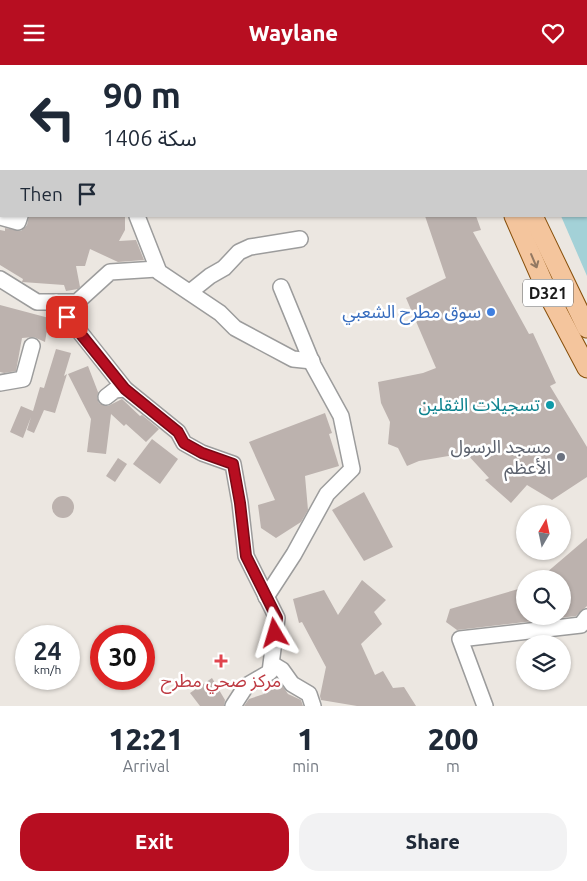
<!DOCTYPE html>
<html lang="en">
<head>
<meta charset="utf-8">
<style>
  body { margin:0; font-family:Ubuntu,"Noto Sans Arabic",sans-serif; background:#f2f2f3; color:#1f2937; height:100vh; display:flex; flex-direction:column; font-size:19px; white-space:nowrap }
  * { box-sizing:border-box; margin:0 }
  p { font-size:16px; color:#747a83 }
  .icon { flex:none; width:28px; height:28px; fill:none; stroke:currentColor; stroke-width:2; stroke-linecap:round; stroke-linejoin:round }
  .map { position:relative; height:641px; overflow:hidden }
  .side { display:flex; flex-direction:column; background:#fff; flex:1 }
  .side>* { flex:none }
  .hud { position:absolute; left:0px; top:0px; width:588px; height:152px; box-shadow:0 1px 4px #0004; background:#fff; color:#1f2937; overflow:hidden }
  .needle { width:32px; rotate:9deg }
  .controls { position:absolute; left:516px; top:440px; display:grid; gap:10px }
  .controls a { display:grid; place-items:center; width:55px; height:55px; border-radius:50%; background:#fff; box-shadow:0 1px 4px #0004; font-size:25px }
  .speed { position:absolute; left:15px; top:560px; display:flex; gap:10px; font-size:25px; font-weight:700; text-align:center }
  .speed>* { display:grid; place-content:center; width:65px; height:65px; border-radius:50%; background:#fff; box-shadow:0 1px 4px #0004; line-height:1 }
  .speed small { font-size:12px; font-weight:400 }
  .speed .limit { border:8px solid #d22; background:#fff; color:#111 }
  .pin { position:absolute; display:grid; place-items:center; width:42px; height:42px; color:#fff; margin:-21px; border-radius:10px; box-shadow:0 2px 8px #0006 }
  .me { position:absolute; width:55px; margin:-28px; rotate:353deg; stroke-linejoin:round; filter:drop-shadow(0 0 4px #0008) }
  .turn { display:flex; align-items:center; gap:18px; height:105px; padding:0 20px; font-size:22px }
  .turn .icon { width:65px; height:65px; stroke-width:2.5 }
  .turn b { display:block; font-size:35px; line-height:42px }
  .then { display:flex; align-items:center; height:48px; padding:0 20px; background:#0003; gap:10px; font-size:19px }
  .eta { display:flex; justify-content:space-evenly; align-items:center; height:85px; text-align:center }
  .eta b { font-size:30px; font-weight:800; line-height:35px }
  .button { display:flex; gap:10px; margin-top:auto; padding:10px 20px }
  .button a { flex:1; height:58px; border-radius:20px; background:#b70e21; color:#fff; font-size:20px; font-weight:800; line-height:58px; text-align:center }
  .button a+a { background:#f2f2f3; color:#1f2937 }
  header { display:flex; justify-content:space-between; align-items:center; height:65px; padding:0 20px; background:#b70e21; color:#fff; font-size:22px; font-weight:800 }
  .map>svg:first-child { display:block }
  .water { fill:#a3d1d7 }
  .building { fill:#bcb2ae }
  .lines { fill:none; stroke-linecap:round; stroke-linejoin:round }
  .minor-casing { stroke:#9c9c9c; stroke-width:18 }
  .major-casing { stroke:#874f0a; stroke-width:21 }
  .minor { stroke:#fff; stroke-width:15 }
  .major { stroke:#f4c59d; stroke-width:19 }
  .oneway { stroke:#927862 }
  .route-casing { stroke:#770915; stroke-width:12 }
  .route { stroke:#b70e21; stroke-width:9 }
  .shop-dot { fill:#3f7fe0; stroke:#fff; stroke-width:2 }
  .culture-dot { fill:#0f9aa8; stroke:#fff; stroke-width:2 }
  .worship-dot { fill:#6b7280; stroke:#fff; stroke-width:2 }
  .health-dot { fill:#e0444e; stroke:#fff; stroke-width:2 }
  .labels { text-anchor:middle; stroke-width:5; stroke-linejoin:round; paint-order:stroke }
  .shield { fill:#fff; stroke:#5f5f5f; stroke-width:1 }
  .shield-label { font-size:16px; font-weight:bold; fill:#1b1b1b }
  .shop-label { font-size:18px; fill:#366cbe; stroke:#fff; text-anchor:end }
  .culture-label { font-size:18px; fill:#0d838f; stroke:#fff; text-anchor:end }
  .worship-label { font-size:18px; fill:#5b616d; stroke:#fff; text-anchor:end }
  .health-label { font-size:18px; fill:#be3a42; stroke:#fff }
</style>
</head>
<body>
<header><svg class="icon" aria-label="menu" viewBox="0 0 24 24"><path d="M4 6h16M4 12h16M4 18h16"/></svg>Waylane<svg class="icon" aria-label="heart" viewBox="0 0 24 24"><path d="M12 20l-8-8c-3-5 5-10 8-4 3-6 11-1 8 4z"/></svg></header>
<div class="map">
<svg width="587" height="641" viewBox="0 0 587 641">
  <rect width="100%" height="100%" fill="#ece7e1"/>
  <polygon class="water" points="511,0 587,0 587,211 561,151 586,151 586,1"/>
  <g class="building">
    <polygon points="29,151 125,151 125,165 119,176 136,175 144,195 118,197 90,184 85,201 76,201 80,222 78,224 66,226 64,220 22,217 23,214 0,200 0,165 5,166 5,163 21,166 27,160"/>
    <polygon points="425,151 476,151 481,165 473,167 529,269 533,268 556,318 550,321 587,382 587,412 552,435 527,420 511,438 485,415 489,413 466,388 419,396 407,401 398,383 388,379 390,357 381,338 378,317 423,308 436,303 406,233 446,213"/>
    <polygon points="0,240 49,253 45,277 34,272 22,273 16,306 4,308 0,307"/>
    <polygon points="56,284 71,288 64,311 67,309 55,348 44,345 34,368 27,365 31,352 23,373 10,367 21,341 33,346 40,322 44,323"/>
    <polygon points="88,301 98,327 97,333 99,338 108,341 122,334 140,351 142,350 159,364 146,377 126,359 124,361 111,349 106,389 87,387 91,354 68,309"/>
    <polygon points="325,348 332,368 329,369 339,401 305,411 308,445 301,457 276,473 261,463 258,440 275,435 249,377"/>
    <polygon points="152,374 178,394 160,419 133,399"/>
    <polygon points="118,393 127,399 115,417 106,411"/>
    <polygon points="364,427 393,482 364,496 332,445"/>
    <circle cx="63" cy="442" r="11"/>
    <polygon points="587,473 587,541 576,551 457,565 446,557 450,544 525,522 525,551 562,551 562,514 539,514"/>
    <polygon points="362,515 386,535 374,547 382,559 361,579 375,610 383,606 393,623 404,622 416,641 357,641 321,635 320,631 326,602 302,557 299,558 293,534 324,525 338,550"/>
    <polygon points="212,613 225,635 224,641 200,641 190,628"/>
    <polygon points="277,613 288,629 301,635 303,641 244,641 249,634 264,629 262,622"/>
  </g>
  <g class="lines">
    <g class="minor-casing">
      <g id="minor">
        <polyline points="108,0 108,1"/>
        <polyline points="384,0 384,1"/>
        <polyline points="448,0 448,1"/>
        <polyline points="418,1 419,0"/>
        <polyline points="137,151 159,207 220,248 235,263 293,294 312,296"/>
        <polyline points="0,152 18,157 20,151"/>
        <polyline points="0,214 37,237 77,237 110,207 157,204"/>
        <polyline points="190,227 210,211 224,203 239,187 250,182 300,174"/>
        <polyline points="56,237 125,324 178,367 184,378 202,388 233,399 240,438 246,491 277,553 270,607 246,621 233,641"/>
        <polyline points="0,318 23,314 32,281"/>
        <polyline points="106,332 115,325 125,324"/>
        <polyline points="266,532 294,489 327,429 352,404 341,351 313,300 281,222"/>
        <polyline points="272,599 282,605 292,619 309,629 313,641"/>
        <polyline points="485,641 460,574 581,560 587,552"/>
      </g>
    </g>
    <g class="major-casing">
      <g id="major">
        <polyline points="462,0 462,1"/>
        <polyline points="479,0 480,1"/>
        <polyline points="514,151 550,233 587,303"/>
        <polyline points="533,151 587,263"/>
      </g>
    </g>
    <use href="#minor" class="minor"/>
    <use href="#major" class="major"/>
  </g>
  <defs><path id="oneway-shaft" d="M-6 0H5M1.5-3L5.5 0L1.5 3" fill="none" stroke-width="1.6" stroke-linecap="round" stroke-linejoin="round" transform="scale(1.25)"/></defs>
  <use class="oneway" href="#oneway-shaft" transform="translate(534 196) rotate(67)"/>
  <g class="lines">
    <g class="route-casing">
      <polyline id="route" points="67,252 125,324 178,367 184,378 202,388 233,399 240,438 246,491 277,553 275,568"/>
    </g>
    <use href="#route" class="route"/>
  </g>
  <circle class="shop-dot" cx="491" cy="247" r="5"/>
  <circle class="culture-dot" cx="550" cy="340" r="5"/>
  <circle class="worship-dot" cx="561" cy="392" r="5"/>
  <path class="health-dot" d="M218.5 588.5h5v5h5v5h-5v5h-5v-5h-5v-5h5z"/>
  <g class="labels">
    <rect class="shield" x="523" y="214.5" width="50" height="27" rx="4"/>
    <g class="shield-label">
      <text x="548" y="234">D321</text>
    </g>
    <g class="shop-label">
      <text x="481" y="253">سوق مطرح الشعبي</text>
    </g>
    <g class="culture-label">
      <text x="540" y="346">تسجيلات الثقلين</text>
    </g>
    <g class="worship-label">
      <text x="551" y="388">مسجد الرسول<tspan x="551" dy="21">الأعظم</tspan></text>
    </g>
    <g class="health-label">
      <text x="221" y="622">مركز صحي مطرح</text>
    </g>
  </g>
</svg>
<div class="controls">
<a><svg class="needle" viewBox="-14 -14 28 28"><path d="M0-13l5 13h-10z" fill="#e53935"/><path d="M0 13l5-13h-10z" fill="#747a83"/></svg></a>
<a><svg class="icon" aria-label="search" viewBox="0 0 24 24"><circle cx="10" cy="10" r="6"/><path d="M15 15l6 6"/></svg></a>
<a><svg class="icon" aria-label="layers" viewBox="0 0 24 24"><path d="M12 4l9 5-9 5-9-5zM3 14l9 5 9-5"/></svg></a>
</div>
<div class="speed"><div>24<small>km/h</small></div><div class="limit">30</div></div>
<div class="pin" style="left:67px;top:252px;background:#d93025"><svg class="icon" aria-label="arrive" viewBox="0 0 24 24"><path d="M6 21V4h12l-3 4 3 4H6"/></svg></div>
<svg class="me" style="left:275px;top:568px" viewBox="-20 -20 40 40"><path d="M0-17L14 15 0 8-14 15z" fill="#b70e21" stroke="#fff" stroke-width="4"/></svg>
<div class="hud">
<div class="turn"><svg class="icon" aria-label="left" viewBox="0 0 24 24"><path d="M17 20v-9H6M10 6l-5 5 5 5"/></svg><div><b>90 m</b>1406 سكة</div></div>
<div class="then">Then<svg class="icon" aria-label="arrive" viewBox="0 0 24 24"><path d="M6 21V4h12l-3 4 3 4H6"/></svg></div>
</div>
</div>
<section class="side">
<div class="eta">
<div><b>12:21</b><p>Arrival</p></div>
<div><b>1</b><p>min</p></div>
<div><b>200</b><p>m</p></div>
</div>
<div class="button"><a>Exit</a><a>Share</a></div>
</section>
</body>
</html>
